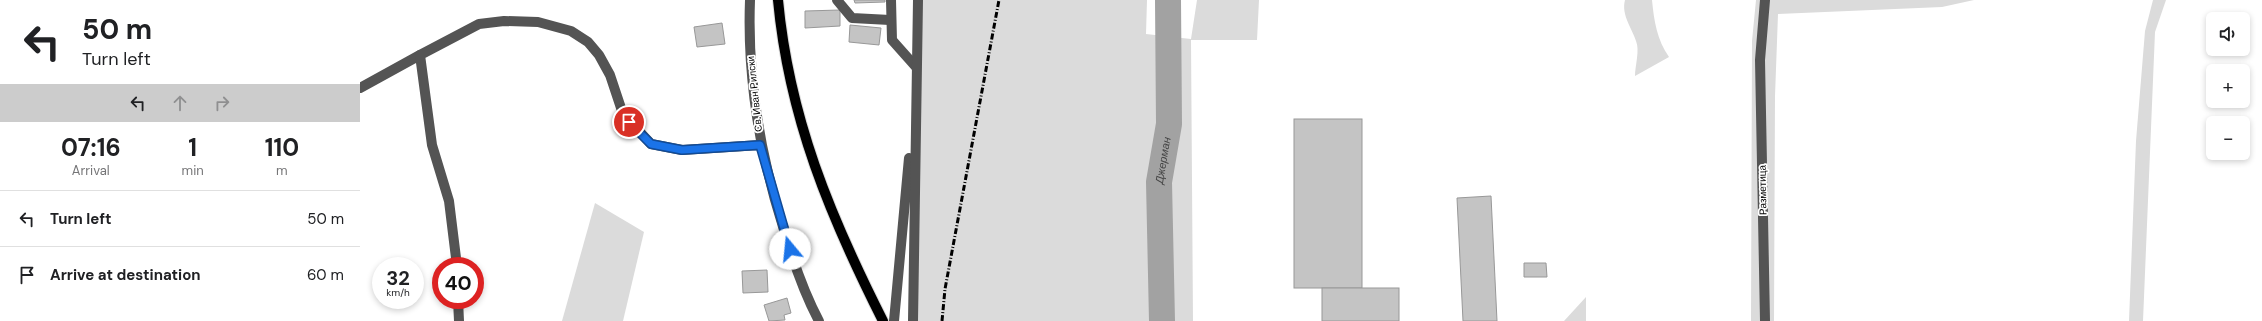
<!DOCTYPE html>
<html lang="en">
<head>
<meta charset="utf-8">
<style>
  body { margin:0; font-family:"DM Sans",sans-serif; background:#f6f6f6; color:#202124; height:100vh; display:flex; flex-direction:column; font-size:15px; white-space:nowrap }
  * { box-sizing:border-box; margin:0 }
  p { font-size:13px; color:#757577 }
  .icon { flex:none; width:22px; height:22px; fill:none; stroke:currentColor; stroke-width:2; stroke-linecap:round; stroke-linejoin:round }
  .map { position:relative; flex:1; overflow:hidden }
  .drawer { display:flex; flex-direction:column; background:#fff; width:360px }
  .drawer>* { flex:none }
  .guide { background:#fff; color:#202124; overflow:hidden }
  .buttons { position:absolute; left:1846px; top:12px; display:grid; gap:8px }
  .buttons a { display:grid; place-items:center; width:44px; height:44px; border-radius:6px; background:#fff; box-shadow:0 2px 6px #0003; font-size:20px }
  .speed { position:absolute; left:12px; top:257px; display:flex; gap:8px; font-size:20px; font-weight:700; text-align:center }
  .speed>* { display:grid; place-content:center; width:52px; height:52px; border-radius:50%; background:#fff; box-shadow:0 2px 6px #0003; line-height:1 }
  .speed small { font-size:10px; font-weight:400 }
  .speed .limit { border:6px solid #d22; background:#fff; color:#111 }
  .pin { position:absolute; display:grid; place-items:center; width:34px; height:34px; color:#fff; margin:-17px; border:2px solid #fff; border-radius:50%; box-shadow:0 1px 4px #0007 }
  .me { position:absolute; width:44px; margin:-22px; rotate:343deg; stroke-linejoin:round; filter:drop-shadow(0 0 3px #0008) }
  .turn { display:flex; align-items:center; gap:14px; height:84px; padding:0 16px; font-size:18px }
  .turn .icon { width:52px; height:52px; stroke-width:2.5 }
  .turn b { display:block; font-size:28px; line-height:34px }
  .lanes { display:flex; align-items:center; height:38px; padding:0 16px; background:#0003; justify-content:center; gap:20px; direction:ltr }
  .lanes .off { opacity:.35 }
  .eta { display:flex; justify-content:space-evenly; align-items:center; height:68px; text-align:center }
  .eta b { font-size:24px; font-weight:700; line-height:28px }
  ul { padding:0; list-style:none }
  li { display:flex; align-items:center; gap:12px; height:56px; padding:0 16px; border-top:1px solid #e0e0e0 }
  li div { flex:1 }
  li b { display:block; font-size:15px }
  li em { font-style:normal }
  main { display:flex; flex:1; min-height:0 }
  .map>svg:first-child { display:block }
  .green { fill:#dbdbdb }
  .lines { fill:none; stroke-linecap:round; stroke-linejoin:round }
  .river { stroke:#a2a2a2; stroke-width:26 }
  .building { fill:#c4c4c4; stroke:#989898 }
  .major-casing { stroke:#dbdbdb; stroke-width:12 }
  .minor { stroke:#545454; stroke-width:10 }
  .major { stroke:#000; stroke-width:10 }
  .rail { stroke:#000; stroke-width:3; stroke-dasharray:6 2 1 2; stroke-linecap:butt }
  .route-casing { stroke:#114b97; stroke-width:10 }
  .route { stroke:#1a73e8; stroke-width:7 }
  .labels { text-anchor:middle; stroke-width:3.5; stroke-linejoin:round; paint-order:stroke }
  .street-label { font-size:10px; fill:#000; stroke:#fff }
  .water-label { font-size:11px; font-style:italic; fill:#434343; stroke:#fff }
</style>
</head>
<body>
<main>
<section class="drawer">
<div class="guide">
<div class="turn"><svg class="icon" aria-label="left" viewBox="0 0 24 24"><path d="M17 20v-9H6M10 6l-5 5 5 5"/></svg><div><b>50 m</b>Turn left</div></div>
<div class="lanes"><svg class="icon" aria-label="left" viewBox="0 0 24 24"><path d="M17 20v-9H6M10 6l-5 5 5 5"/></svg><svg class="icon off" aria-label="ahead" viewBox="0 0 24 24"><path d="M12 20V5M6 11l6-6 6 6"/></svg><svg class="icon off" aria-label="right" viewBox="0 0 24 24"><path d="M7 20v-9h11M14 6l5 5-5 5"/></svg></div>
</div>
<div class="eta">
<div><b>07:16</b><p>Arrival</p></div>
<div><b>1</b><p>min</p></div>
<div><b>110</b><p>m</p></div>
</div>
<ul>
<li><svg class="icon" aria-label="left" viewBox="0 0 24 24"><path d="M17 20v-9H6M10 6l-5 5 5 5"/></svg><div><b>Turn left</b></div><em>50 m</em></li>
<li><svg class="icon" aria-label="arrive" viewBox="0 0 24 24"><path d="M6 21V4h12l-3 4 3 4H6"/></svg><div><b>Arrive at destination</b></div><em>60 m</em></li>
</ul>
</section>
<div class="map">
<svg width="1902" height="321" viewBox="0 0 1902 321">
  <rect width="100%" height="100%" fill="#fff"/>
  <g class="green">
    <polygon points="558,0 787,0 786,34 831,39 837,0 899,0 897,40 831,40 833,321 553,321"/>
    <path d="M1265 0H1292C1294 21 1297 40 1309 57L1275 76C1275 66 1280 50 1276 41 1272 28 1261 15 1265 0Z"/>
    <polygon points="1396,0 1614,0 1582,7 1418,14 1415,96 1414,321 1391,321 1392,41"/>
    <polygon points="1793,0 1806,0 1795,32 1783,321 1769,321 1776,141 1785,31"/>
    <polygon points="235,203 284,232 263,321 202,321"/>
    <polygon points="1226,297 1226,321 1204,321"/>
  </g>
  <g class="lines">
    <path class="river" id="s1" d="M802 321 799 182 809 124 808 0"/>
  </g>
  <g class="building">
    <polygon points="494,0 525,0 525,2 495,3"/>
    <polygon points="480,10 480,26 445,28 445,11"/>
    <polygon points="362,23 365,44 337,47 334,27"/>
    <polygon points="490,25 521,28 519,45 489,42"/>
    <rect x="934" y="119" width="68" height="169"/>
    <polygon points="1131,196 1137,321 1103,321 1097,198"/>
    <polygon points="1164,263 1186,263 1187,277 1164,277"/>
    <polygon points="407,270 408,292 383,293 382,271"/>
    <rect x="962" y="288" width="77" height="33"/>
    <polygon points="427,298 431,313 424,315 425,320 409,321 404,305"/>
  </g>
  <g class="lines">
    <g class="major-casing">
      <path id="major" d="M418 0C429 118 470 216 523 321"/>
    </g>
    <g class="minor">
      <path d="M390 0C387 79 400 155 424 230 433 261 444 293 459 321"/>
      <polyline points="477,0 492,18 530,20"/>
      <polyline points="531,0 532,40 556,67"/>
      <polyline points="0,88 60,55"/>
      <polyline points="97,266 89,201 72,145 60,55 119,24 144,21 178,22 211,31 228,42 239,55 250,75 263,114 291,144 322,150 400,145"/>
      <polyline points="98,300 99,321"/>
      <polyline points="534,321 549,158"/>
      <polyline points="553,321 558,0"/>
      <polyline points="1405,321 1400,60 1405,0"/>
    </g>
    <use href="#major" class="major"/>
    <polyline class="rail" points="582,321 585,289 639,0"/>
  </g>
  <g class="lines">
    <g class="route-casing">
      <polyline id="route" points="269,122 291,144 322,150 400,145 430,249"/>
    </g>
    <use href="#route" class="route"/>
  </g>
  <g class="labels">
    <g class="street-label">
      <text transform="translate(394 94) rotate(-96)" y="4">Св. Иван Рилски</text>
      <text transform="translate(1402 190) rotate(-91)" y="4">Разметица</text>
    </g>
    <g class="water-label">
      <text dy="4" stroke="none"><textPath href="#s1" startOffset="161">Джерман</textPath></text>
    </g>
  </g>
</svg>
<div class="buttons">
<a><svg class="icon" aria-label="sound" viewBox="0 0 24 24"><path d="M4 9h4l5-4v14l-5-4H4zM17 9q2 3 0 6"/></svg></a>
<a>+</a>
<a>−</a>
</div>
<div class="speed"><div>32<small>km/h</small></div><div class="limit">40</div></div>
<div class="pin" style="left:269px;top:122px;background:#d93025"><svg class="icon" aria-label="arrive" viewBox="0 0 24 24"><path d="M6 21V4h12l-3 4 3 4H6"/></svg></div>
<svg class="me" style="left:430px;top:249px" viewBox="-20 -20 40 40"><circle r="19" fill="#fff"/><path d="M0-13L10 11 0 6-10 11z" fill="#1a73e8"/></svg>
</div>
</main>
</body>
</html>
